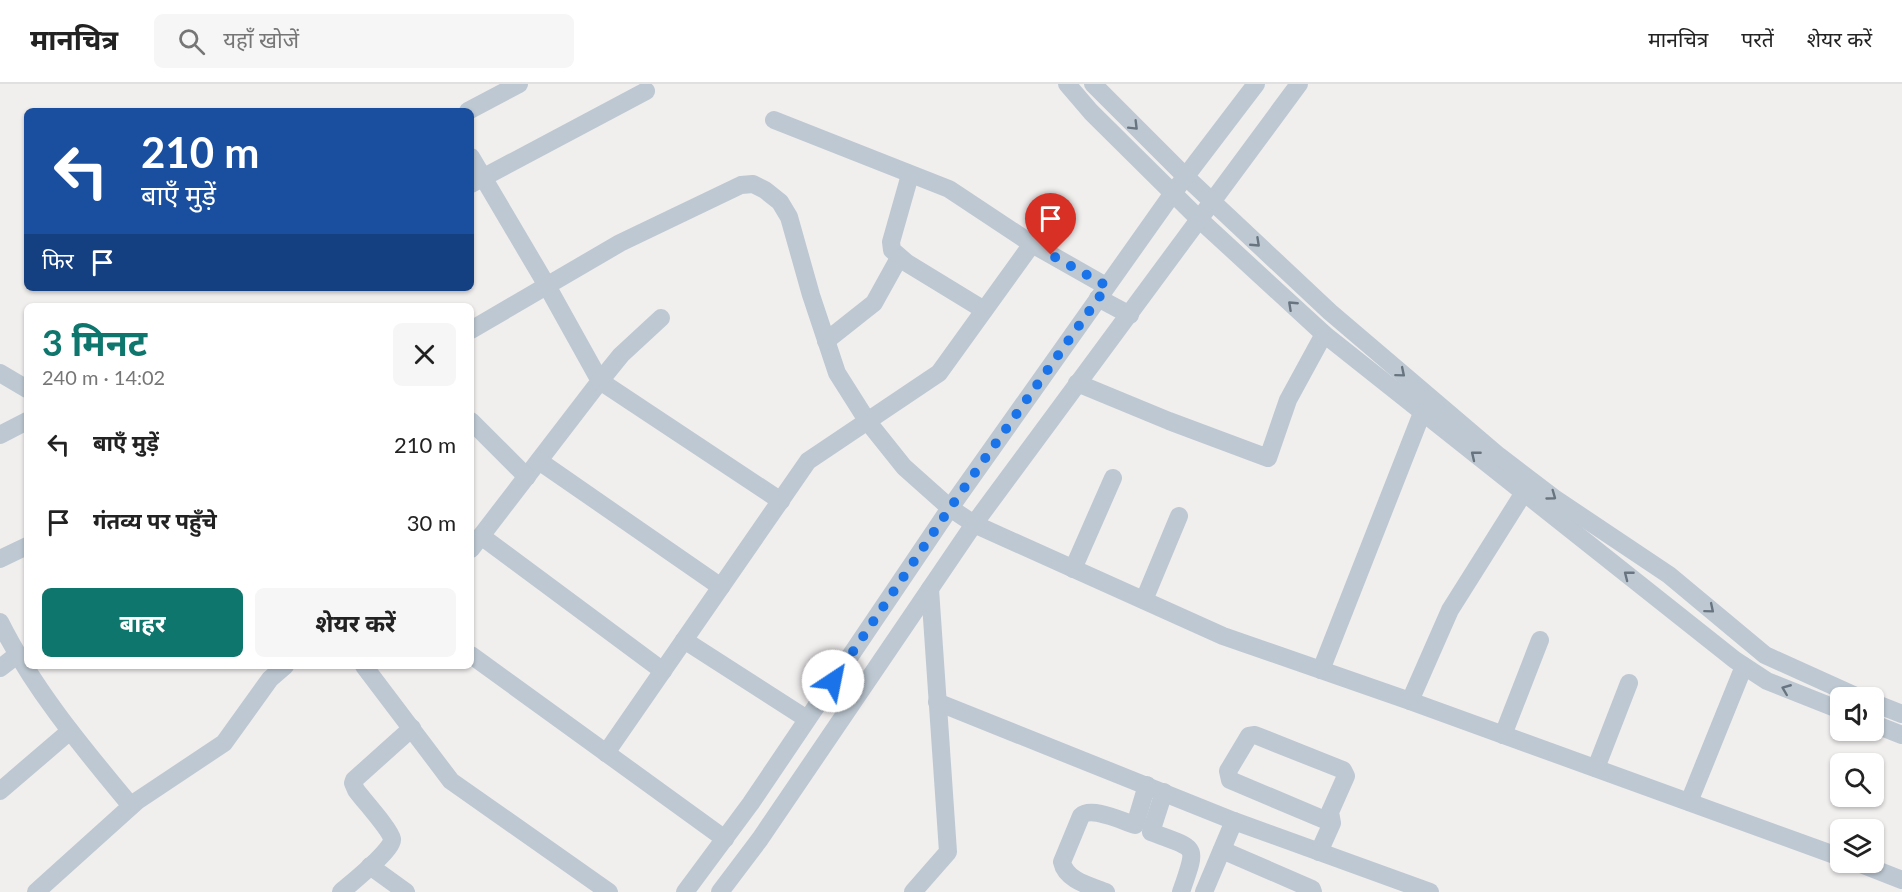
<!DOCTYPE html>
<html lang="hi">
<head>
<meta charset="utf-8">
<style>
  body { margin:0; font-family:Lato,"Noto Sans Devanagari",sans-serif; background:#f6f6f6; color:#222; height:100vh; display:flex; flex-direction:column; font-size:22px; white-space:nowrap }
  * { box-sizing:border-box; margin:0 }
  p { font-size:20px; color:#767676 }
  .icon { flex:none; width:33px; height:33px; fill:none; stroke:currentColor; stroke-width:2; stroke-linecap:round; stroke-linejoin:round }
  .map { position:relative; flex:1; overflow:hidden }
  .side { position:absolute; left:24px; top:219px; width:450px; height:366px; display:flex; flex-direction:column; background:#fff; border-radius:9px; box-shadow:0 2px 4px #0004 }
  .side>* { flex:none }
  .hud { position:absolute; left:24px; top:24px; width:450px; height:183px; border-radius:9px; box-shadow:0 2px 4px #0004; background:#1a4fa0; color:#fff; overflow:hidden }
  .fabs { position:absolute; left:1830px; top:603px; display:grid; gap:12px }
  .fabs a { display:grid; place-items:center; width:54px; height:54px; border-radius:9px; background:#fff; box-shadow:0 2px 4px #0004; font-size:30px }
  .pin { position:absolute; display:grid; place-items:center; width:51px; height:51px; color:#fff; margin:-62px -26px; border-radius:50% 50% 50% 0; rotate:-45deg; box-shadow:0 0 6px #0007 }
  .pin .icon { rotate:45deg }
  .me { position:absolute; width:66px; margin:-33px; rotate:34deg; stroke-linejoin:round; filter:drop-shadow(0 0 4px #0008) }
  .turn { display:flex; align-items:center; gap:21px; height:126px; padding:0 18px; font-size:27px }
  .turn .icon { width:78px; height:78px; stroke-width:2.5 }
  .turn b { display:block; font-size:42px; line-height:51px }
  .then { display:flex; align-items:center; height:57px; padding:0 18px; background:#0003; gap:12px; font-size:22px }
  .round { display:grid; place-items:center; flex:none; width:63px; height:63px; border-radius:9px; background:#f6f6f6 }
  .summary { display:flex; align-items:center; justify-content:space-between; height:102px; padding:0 18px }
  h1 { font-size:36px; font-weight:700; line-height:45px; color:#0f766e }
  .cta { display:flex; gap:12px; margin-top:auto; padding:12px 18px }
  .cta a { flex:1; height:69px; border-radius:9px; background:#0f766e; color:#fff; font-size:24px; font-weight:700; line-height:69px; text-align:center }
  .cta a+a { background:#f6f6f6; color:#222 }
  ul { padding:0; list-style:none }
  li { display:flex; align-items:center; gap:18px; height:78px; padding:0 18px }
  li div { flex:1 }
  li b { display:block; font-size:22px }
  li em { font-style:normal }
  header { display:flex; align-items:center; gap:36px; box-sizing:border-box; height:84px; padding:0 30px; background:#fff; border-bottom:2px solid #e0e0e0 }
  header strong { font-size:28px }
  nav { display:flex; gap:33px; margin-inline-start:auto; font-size:21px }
  .search { width:420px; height:54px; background:#f6f6f6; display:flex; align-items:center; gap:15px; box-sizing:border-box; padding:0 21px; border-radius:9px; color:#767676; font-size:22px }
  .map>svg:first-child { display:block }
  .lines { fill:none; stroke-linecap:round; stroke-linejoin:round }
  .minor { stroke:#bdc8d2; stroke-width:18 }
  .oneway { stroke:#687580 }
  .route { stroke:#1a73e8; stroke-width:10; stroke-dasharray:0 18 }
</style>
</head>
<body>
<header>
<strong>मानचित्र</strong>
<div class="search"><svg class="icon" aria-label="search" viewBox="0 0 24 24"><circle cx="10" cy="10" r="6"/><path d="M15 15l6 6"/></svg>यहाँ खोजें</div>
<nav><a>मानचित्र</a><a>परतें</a><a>शेयर करें</a></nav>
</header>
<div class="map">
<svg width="1902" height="808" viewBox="0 0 1902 808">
  <rect width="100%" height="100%" fill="#f1eeee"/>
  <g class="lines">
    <g class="minor">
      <polyline points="1067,0 1091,28 1200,136 1324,250 1735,576 1767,597 1840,626"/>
      <polyline points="1093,0 1185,92 1330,228 1499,372 1554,414 1669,491 1765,571 1860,614"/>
      <polyline points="468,27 519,0"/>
      <polyline points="774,36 949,105 1032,160 1106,202"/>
      <polyline points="471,73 546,200 600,297 471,465"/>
      <polyline points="910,91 891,158 892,166 907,179 984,226"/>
      <polyline points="471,100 646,7"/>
      <polyline points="1098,214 1130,231"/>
      <polyline points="661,234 621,271 600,297 781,417"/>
      <polyline points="471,246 620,159 741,101 753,100 765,106 780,118 789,133 811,211 837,289 868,338 904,383 950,424 974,440 1223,552 1410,617 1840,773"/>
      <polyline points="826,257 874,219 899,174"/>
      <polyline points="0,289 27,305"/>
      <polyline points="1077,299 1169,337 1268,374 1288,316 1324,250"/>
      <polyline points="471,337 527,393"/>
      <polyline points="0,351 27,337"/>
      <polyline points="539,377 721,503"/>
      <polyline points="481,452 663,587"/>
      <polyline points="0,475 27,462"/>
      <polyline points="1073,485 1113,394"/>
      <polyline points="1144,516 1179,432"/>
      <path d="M0 538C34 606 83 664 131 722"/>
      <polyline points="684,556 807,635"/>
      <polyline points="471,571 725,755"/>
      <polyline points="364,582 451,697 609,808"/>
      <polyline points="0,584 17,571"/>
      <polyline points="1321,586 1422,329"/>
      <polyline points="1410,617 1450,526 1523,410"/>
      <polyline points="937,618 1234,737 1430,808"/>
      <polyline points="1874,619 1902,630"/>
      <polyline points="1874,640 1902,651"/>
      <polyline points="1503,651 1540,556"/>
      <polyline points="606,669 808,377 939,289 1032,160"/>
      <polyline points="1596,684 1629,599"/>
      <polyline points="0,707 70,647"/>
      <path d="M1164 708 1151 748C1198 766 1198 759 1181 808"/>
      <polyline points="1689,718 1744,582"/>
      <polyline points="1222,766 1312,805 1313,808"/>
      <polyline points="1319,768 1332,739 1330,728 1346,692 1343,686 1255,651 1249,652 1228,687 1230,696 1332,739"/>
      <polyline points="1856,778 1902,796"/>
      <polyline points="370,782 406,808"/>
      <polyline points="36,808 137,717 224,659 270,595 285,582"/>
      <path d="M341 808C350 800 394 765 392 755 390 745 363 716 356 706L353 699 354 696 412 644"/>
      <polyline points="685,808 751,719 950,424 1173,109 1256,0"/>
      <polyline points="720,808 760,755 974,440 1299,0"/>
      <polyline points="913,808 948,768 930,505"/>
      <path d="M1106 808C1091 802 1066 797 1062 778L1081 732C1091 722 1122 737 1135 741L1147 701"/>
      <polyline points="1204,808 1234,737"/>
    </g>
  </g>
  <defs><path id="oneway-chevron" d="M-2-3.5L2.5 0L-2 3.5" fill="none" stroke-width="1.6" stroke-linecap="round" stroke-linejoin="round" transform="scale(1.5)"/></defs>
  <g class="oneway">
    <use href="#oneway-chevron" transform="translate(1134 42) rotate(45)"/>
    <use href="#oneway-chevron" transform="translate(1256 159) rotate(43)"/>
    <use href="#oneway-chevron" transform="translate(1292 221) rotate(-137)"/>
    <use href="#oneway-chevron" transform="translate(1401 289) rotate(40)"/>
    <use href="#oneway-chevron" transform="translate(1475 371) rotate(-141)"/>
    <use href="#oneway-chevron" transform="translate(1552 412) rotate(36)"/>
    <use href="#oneway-chevron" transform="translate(1628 491) rotate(-142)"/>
    <use href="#oneway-chevron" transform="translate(1710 525) rotate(40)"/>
    <use href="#oneway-chevron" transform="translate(1786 605) rotate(-158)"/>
  </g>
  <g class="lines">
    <polyline class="route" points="833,597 950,424 1107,202 1051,171"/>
  </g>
</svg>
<div class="fabs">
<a><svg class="icon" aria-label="sound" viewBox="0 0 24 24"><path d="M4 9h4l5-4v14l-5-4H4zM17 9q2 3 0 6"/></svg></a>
<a><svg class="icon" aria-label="search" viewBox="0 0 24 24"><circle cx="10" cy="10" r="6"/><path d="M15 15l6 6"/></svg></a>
<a><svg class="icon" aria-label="layers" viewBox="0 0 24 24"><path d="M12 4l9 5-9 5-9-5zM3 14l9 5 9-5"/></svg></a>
</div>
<div class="pin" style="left:1051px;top:171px;background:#d93025"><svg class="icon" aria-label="arrive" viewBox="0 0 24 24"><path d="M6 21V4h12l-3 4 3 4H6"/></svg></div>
<svg class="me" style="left:833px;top:597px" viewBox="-20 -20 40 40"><circle r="19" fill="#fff"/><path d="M0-13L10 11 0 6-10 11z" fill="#1a73e8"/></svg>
<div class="hud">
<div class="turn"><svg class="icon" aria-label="left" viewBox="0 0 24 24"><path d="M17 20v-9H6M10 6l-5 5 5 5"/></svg><div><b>210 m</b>बाएँ मुड़ें</div></div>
<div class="then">फिर<svg class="icon" aria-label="arrive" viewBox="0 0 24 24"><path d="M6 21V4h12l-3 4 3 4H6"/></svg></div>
</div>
<section class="side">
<div class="summary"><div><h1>3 मिनट</h1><p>240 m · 14:02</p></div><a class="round"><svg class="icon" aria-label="close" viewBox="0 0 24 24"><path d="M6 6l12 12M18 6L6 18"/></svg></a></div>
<ul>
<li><svg class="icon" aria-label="left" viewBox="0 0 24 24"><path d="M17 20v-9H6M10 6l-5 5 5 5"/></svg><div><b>बाएँ मुड़ें</b></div><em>210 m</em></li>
<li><svg class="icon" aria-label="arrive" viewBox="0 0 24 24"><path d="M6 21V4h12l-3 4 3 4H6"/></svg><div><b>गंतव्य पर पहुँचे</b></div><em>30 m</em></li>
</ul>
<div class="cta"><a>बाहर</a><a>शेयर करें</a></div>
</section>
</div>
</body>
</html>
